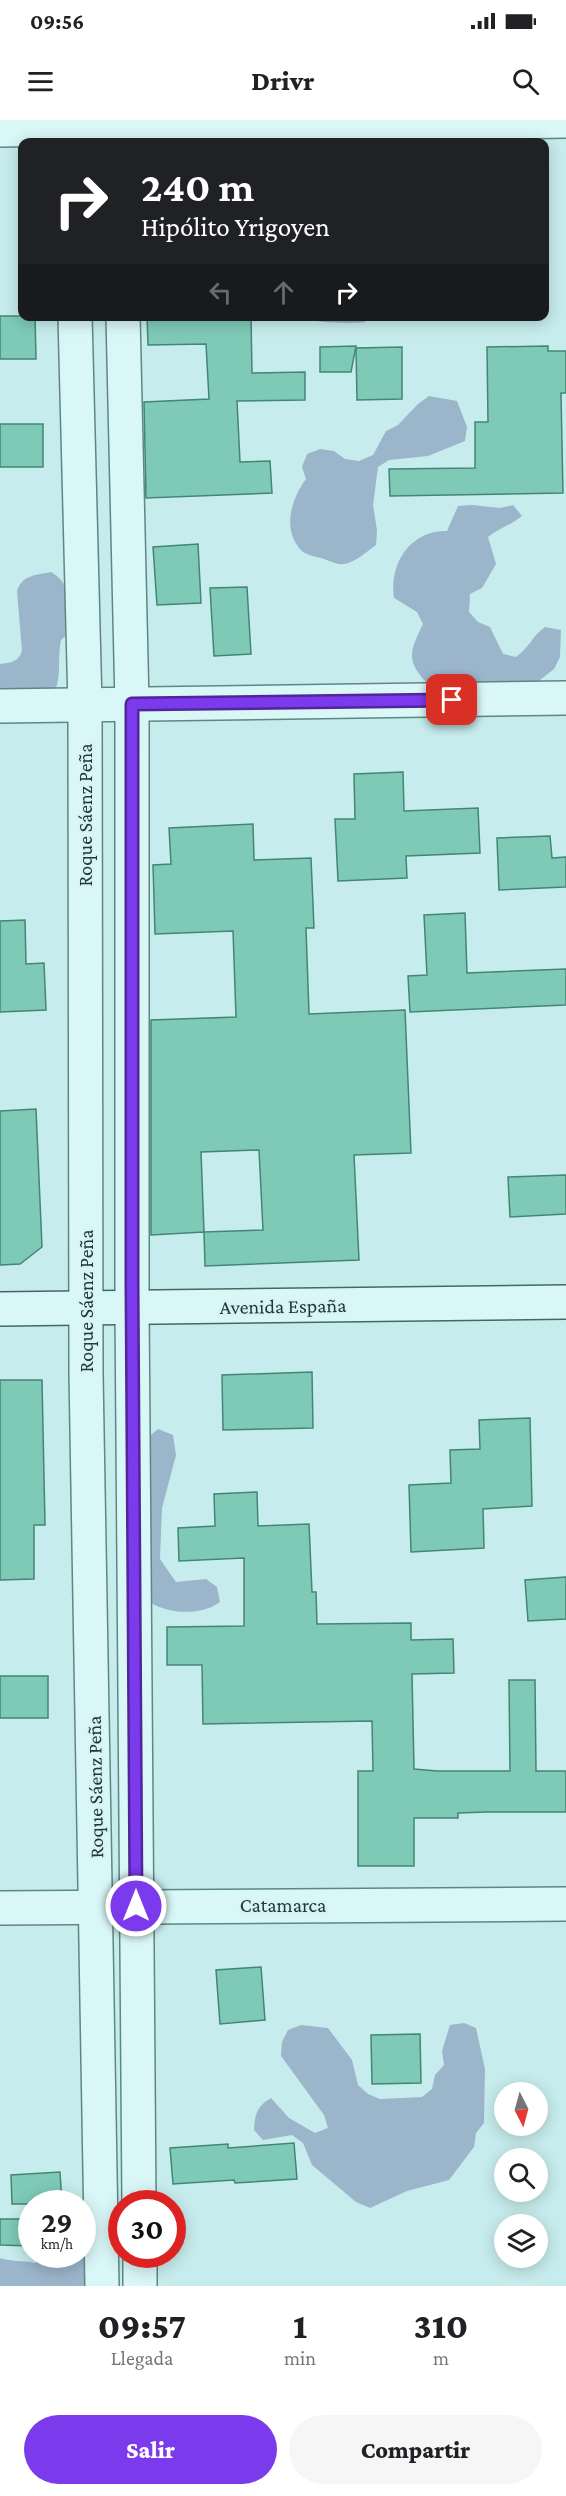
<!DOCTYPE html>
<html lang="es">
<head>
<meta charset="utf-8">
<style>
  body { margin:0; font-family:"Crimson Pro",serif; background:#f6f6f6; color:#202124; height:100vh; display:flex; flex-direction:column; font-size:22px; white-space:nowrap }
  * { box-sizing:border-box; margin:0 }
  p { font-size:20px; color:#757577 }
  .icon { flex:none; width:33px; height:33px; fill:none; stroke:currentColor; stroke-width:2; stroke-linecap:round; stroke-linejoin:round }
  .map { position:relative; height:2166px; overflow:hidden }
  .details { display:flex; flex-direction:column; background:#fff; flex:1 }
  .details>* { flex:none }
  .banner { position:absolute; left:18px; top:18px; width:531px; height:183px; border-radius:12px; box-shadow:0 3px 15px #0003; background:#202124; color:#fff; overflow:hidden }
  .needle { width:39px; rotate:174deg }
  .buttons { position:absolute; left:494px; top:1962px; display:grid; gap:12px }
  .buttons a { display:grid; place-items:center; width:54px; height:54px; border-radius:50%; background:#fff; box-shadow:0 3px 15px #0003; font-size:30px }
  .speed { position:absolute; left:18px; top:2070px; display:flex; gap:12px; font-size:30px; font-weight:700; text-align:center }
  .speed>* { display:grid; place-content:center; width:78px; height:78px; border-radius:50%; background:#fff; box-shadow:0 3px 15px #0003; line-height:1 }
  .speed small { font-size:15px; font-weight:400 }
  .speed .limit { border:9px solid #d22; background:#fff; color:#111 }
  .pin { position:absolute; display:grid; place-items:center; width:51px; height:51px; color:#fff; margin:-26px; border-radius:12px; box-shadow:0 3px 9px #0006 }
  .me { position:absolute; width:66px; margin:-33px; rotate:0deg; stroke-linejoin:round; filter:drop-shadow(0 0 4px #0008) }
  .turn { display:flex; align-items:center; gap:21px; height:126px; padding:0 24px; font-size:27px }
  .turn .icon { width:78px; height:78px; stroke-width:2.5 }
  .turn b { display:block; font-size:42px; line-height:51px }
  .lanes { display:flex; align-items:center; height:57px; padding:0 24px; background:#0003; justify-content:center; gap:30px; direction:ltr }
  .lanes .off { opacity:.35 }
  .eta { display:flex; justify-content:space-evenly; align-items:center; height:102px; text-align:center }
  .eta b { font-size:36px; font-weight:800; line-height:42px }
  .primary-button { display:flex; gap:12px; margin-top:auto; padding:12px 24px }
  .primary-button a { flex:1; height:69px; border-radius:36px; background:#7c3aed; color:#fff; font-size:24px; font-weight:800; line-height:69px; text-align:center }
  .primary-button a+a { background:#f6f6f6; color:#202124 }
  .status { display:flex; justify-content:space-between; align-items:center; height:42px; padding:0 30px; background:#fff; direction:ltr }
  .status svg { height:16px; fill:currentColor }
  header { display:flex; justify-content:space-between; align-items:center; height:78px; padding:0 24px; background:#fff; font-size:27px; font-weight:800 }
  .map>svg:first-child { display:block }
  .green { fill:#9bb5cb }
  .building { fill:#7ecab7; stroke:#438674; stroke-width:1.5; fill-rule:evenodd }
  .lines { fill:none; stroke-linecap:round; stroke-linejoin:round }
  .street-casing { stroke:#5d8882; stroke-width:36 }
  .secondary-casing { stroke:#406a63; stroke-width:36 }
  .street { stroke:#daf7f8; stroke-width:33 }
  .secondary { stroke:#daf7f8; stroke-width:33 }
  .route-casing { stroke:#51269a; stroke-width:15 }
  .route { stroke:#7c3aed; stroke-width:10 }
  .labels { text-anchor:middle; stroke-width:4.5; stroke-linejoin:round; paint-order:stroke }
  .street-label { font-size:20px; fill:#203934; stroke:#d6f3f5 }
</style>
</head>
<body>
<div class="status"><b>09:56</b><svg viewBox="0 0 49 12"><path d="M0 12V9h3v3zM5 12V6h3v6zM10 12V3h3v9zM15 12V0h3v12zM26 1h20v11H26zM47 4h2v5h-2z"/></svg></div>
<header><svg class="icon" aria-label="menu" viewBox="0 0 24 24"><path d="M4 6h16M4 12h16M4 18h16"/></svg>Drivr<svg class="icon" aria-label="search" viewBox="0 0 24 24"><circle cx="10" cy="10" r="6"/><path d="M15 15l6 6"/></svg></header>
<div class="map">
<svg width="566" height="2166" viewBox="0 0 566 2166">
  <rect width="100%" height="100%" fill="#c7eced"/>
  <g class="green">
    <path d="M300 197 369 196V197L365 202C351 204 313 203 300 197Z"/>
    <path d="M429 276 457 281 467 307 465 321 428 336 389 340 378 347 373 385 377 410 376 425C366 432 356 442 344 444 337 445 328 440 321 438 315 437 308 435 303 432 281 412 291 379 306 359L302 347 307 334 320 329 334 331 345 339 359 341 373 335 386 311 398 305 418 284Z"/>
    <path d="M472 385 500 388 513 385 522 396C511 405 499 408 488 417L496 444 482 468 470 474 469 492 478 502 490 507 503 534 516 537C530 527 532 516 545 507L561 510 560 537 554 549 531 567 428 564C405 540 410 531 423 504L417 492 394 478C389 444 410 410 447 411L458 386Z"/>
    <path d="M51 452C73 464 70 490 71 511L61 520C57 539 62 557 54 573L0 579V544C11 543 18 542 22 531L17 471C22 455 36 455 51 452Z"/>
    <path d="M158 1309 173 1315 176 1335 162 1388 160 1439 176 1462 206 1459 217 1467 220 1482C200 1497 164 1494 145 1479L134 1329Z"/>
    <path d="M464 1903 476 1908 485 1949 484 2003 476 2013 474 2027 449 2060 407 2071 370 2088 356 2082 312 2045 303 2023 292 2015 263 2020 254 2010C255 1994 257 1986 271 1978L289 1998 315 2013 328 2008 324 1995 281 1936 282 1922 288 1910 301 1905 328 1908 352 1940 358 1965 368 1974 380 1979 422 1977 432 1969 435 1955 444 1945 442 1931 450 1905Z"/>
    <path d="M83 2110 89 2111 86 2166H0V2138C11 2142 23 2140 35 2143L50 2135 82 2134Z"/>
  </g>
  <g class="building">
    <polygon points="0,196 35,196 36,239 0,239"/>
    <polygon points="147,196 251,196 252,253 305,252 305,280 237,281 240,342 270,341 272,373 146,378 144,282 209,279 206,224 148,225"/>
    <polygon points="356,226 351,252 320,252 320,227"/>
    <polygon points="548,226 548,231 566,231 566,273 561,273 563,373 390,376 389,349 475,348 475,302 488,302 487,227"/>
    <polygon points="402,227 402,279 357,280 356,228"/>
    <rect x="0" y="304" width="43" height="43"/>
    <polygon points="198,424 201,483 157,485 153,427"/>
    <polygon points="247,467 251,534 214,536 210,468"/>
    <polygon points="403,652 404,691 478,688 480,733 406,736 407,758 338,761 335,699 355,699 354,654"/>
    <path d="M253 704 254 740 311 738 314 808H306L309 894 405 890 411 1033 354 1035 359 1140 205 1146 204 1112 151 1115V900L236 897 233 811 155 814 153 745 171 744 169 708ZM259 1030 263 1110 204 1112 201 1032Z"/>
    <polygon points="550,716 552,738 566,737 566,767 499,770 497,718"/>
    <polygon points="465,793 467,853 566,849 566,885 410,892 408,856 427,855 424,795"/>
    <polygon points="25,800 26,844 44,843 46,890 0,892 0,801"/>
    <polygon points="36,989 42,1127 20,1144 0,1145 0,991"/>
    <polygon points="566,1055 566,1094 510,1097 508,1057"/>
    <polygon points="312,1252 313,1308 223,1310 222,1255"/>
    <polygon points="0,1260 42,1260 45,1405 34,1405 34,1459 0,1460"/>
    <polygon points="530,1298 532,1386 483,1389 484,1428 411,1432 409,1365 451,1363 450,1330 480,1329 479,1300"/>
    <polygon points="257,1372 258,1406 309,1404 312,1472 316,1472 317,1504 411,1503 411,1520 453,1519 454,1553 412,1554 414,1649 437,1651 510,1651 509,1560 535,1560 536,1651 566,1651 566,1692 486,1692 458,1693 458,1698 414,1698 414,1746 358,1746 358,1651 373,1651 372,1601 203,1604 202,1545 167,1545 167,1507 244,1506 244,1438 179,1441 178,1408 215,1406 214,1374"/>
    <polygon points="566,1457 566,1499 528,1501 525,1460"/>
    <rect x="0" y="1556" width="48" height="42"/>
    <polygon points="261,1847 265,1900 220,1904 216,1850"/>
    <polygon points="420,1914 421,1963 372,1964 371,1915"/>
    <polygon points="294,2023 297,2059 235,2063 234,2060 173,2064 170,2028 228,2024 228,2028"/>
    <polygon points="60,2052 62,2084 12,2084 11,2055"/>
    <polygon points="0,2099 32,2099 32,2126 0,2125"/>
  </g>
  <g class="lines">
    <g class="street-casing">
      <g id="street">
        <polyline points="0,10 566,1"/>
        <polyline points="75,196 85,585 86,1253 102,2166"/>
        <polyline points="123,196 132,584 132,1187 139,2084"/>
        <polyline points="0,586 566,578"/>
        <polyline points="0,1788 566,1784"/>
        <polyline points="140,2134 140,2166"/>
      </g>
    </g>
    <g class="secondary-casing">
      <polyline id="secondary" points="0,1189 566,1182"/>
    </g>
    <use href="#street" class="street"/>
    <use href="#secondary" class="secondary"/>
  </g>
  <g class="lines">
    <g class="route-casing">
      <polyline id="route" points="136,1786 132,1164 132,584 452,580"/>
    </g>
    <use href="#route" class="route"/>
  </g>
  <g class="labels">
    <g class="street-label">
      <text transform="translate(85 695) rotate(-90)" y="7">Roque Sáenz Peña</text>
      <text transform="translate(86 1181) rotate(-90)" y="7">Roque Sáenz Peña</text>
      <text transform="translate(283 1186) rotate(-1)" y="7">Avenida España</text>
      <text transform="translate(95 1667) rotate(-91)" y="7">Roque Sáenz Peña</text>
      <text x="283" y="1792">Catamarca</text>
    </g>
  </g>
</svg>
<div class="buttons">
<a><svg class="needle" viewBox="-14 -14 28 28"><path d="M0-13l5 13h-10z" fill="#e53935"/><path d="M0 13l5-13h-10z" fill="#757577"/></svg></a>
<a><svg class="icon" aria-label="search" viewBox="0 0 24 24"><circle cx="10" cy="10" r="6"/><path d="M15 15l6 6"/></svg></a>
<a><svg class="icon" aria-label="layers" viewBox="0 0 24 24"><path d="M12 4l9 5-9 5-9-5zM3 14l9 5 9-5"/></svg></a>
</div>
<div class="speed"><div>29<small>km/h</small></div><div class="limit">30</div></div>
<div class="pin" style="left:452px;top:580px;background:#d93025"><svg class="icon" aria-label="arrive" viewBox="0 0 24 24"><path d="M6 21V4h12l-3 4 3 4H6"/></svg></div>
<svg class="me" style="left:136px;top:1786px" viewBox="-20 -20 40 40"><circle r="17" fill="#7c3aed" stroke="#fff" stroke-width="3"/><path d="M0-11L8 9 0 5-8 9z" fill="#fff"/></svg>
<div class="banner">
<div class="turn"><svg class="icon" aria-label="right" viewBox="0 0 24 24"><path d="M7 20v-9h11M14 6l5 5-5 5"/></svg><div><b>240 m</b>Hipólito Yrigoyen</div></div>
<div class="lanes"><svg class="icon off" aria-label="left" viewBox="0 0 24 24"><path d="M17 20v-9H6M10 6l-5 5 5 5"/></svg><svg class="icon off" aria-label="ahead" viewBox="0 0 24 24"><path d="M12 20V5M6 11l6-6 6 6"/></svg><svg class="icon" aria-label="right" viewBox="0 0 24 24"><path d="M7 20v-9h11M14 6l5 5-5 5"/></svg></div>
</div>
</div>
<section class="details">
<div class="eta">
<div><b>09:57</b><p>Llegada</p></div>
<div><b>1</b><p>min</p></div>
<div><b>310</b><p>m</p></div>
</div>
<div class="primary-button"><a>Salir</a><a>Compartir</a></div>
</section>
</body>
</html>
